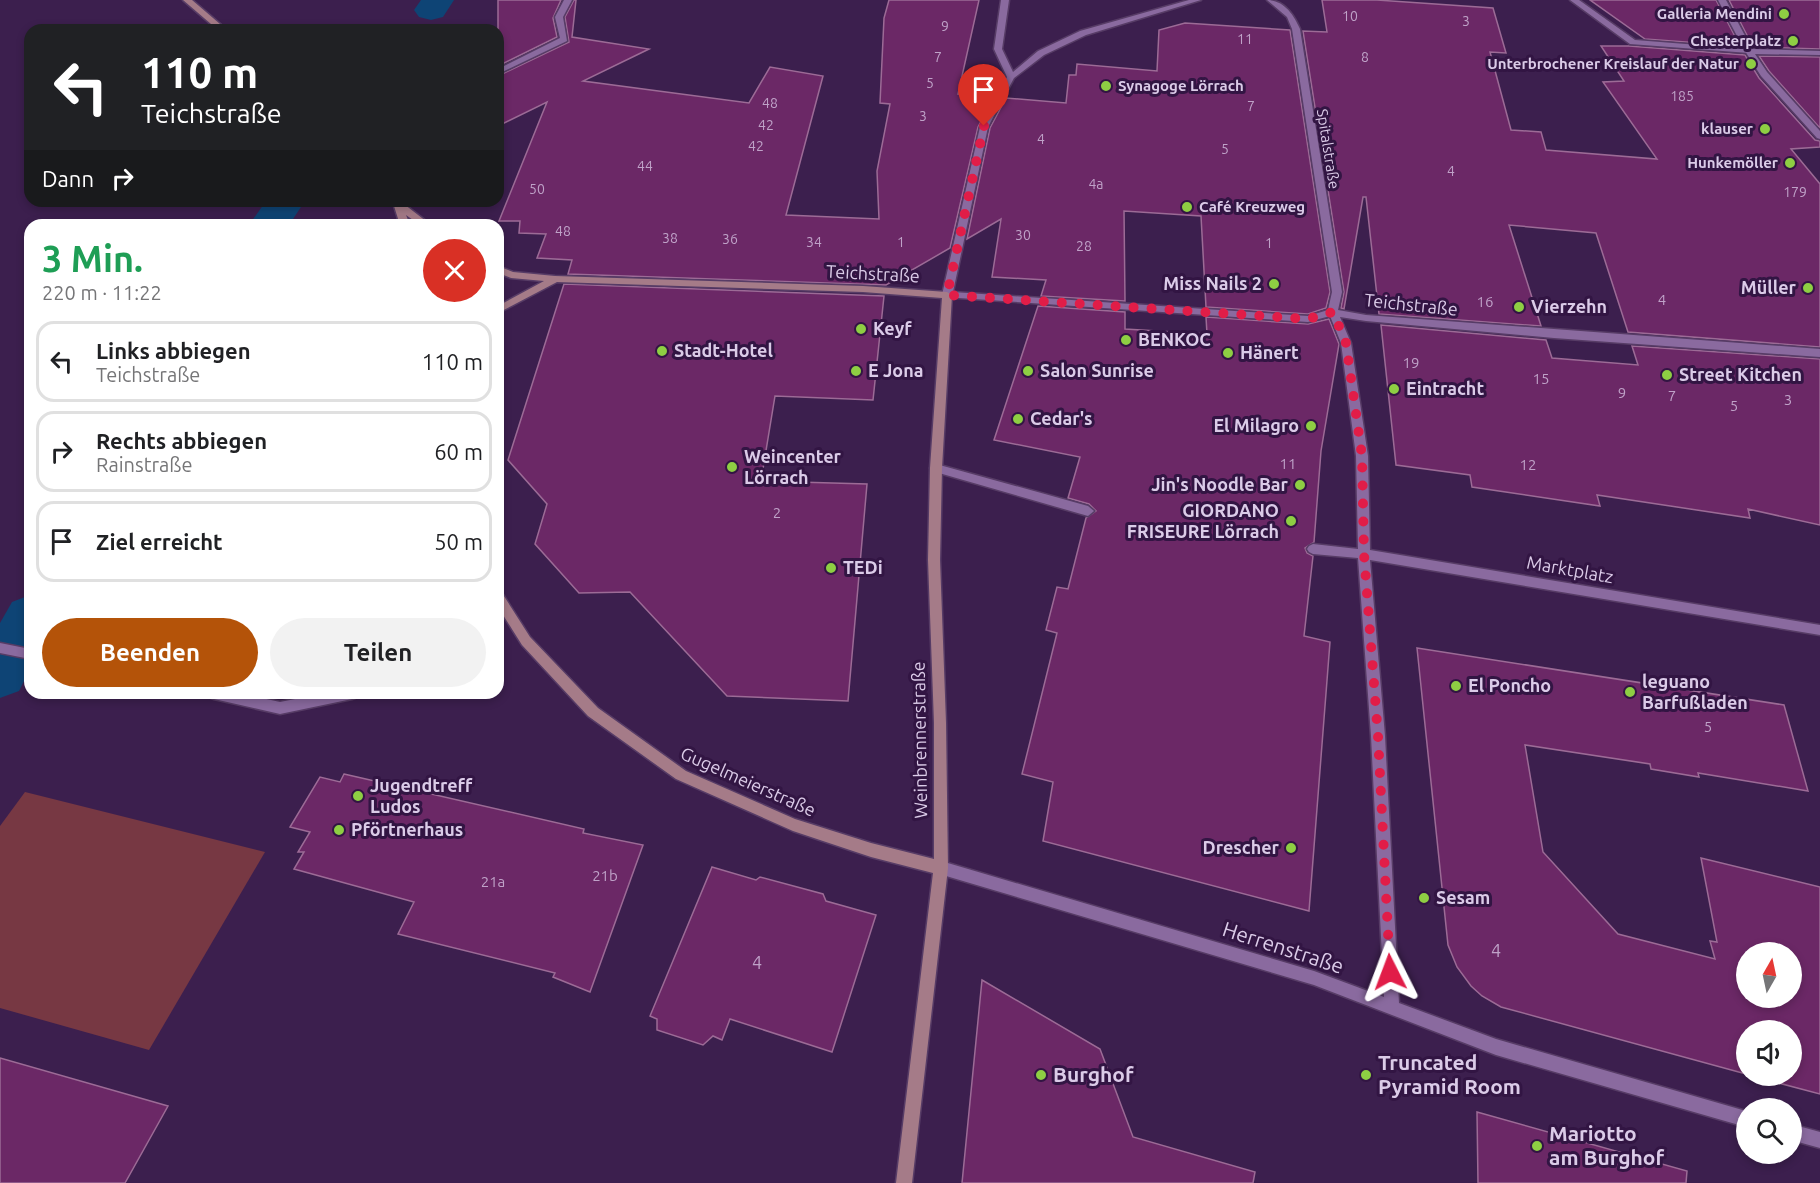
<!DOCTYPE html>
<html lang="de">
<head>
<meta charset="utf-8">
<style>
  body { margin:0; font-family:Ubuntu,sans-serif; background:#f2f2f2; color:#202124; height:100vh; display:flex; flex-direction:column; font-size:22px; white-space:nowrap }
  * { box-sizing:border-box; margin:0 }
  p { font-size:20px; color:#757577 }
  .icon { flex:none; width:33px; height:33px; fill:none; stroke:currentColor; stroke-width:2; stroke-linecap:round; stroke-linejoin:round }
  .map { position:relative; flex:1; overflow:hidden }
  .side { position:absolute; left:24px; top:219px; width:480px; height:480px; display:flex; flex-direction:column; background:#fff; border-radius:18px; box-shadow:0 3px 9px #0003 }
  .side>* { flex:none }
  .guide { position:absolute; left:24px; top:24px; width:480px; height:183px; border-radius:18px; box-shadow:0 3px 9px #0003; background:#202124; color:#fff; overflow:hidden }
  .needle { width:39px; rotate:9deg }
  .buttons { position:absolute; left:1736px; top:942px; display:grid; gap:12px }
  .buttons a { display:grid; place-items:center; width:66px; height:66px; border-radius:50%; background:#fff; box-shadow:0 3px 9px #0003; font-size:30px }
  .pin { position:absolute; display:grid; place-items:center; width:51px; height:51px; color:#fff; margin:-62px -26px; border-radius:50% 50% 50% 0; rotate:-45deg; box-shadow:0 0 6px #0007 }
  .pin .icon { rotate:45deg }
  .me { position:absolute; width:66px; margin:-33px; rotate:357deg; stroke-linejoin:round; filter:drop-shadow(0 0 4px #0008) }
  .turn { display:flex; align-items:center; gap:21px; height:126px; padding:0 18px; font-size:27px }
  .turn .icon { width:78px; height:78px; stroke-width:2.5 }
  .turn b { display:block; font-size:42px; line-height:51px }
  .then { display:flex; align-items:center; height:57px; padding:0 18px; background:#0003; gap:12px; font-size:22px }
  .round { display:grid; place-items:center; flex:none; width:63px; height:63px; border-radius:32px; background:#f2f2f2 }
  .head { display:flex; align-items:center; justify-content:space-between; height:102px; padding:0 18px }
  h1 { font-size:36px; font-weight:600; line-height:45px; color:#1e9e55 }
  .primary-button { display:flex; gap:12px; margin-top:auto; padding:12px 18px }
  .primary-button a { flex:1; height:69px; border-radius:36px; background:#b45309; color:#fff; font-size:24px; font-weight:600; line-height:69px; text-align:center }
  .primary-button a+a { background:#f2f2f2; color:#202124 }
  ul { padding:0; list-style:none }
  li { display:flex; align-items:center; gap:18px; height:81px; margin:0 12px 9px; padding:0 6px; border:3px solid #e0e0e0; border-radius:18px }
  li div { flex:1 }
  li b { display:block; font-size:22px }
  li em { font-style:normal }
  .map>svg:first-child { display:block }
  .green { fill:#773843 }
  .lines { fill:none; stroke-linecap:round; stroke-linejoin:round }
  .canal { fill:#0e4475; fill-rule:evenodd }
  .building { fill:#6b2866; stroke:#9c6b96; stroke-width:1.5; fill-rule:evenodd }
  .lane-casing { stroke:#573c66; stroke-width:3 }
  .street-casing { stroke:#573c66; stroke-width:3 }
  .secondary-casing { stroke:#573c66; stroke-width:3 }
  .lane { fill:#8a6a9f; fill-rule:evenodd }
  .street { fill:#8a6a9f; fill-rule:evenodd }
  .secondary { fill:#a57b88; fill-rule:evenodd }
  .route { stroke:#e11d48; stroke-width:10; stroke-dasharray:0 18 }
  .poi-dot { fill:#8ece43; stroke:#321543; stroke-width:2 }
  .labels { text-anchor:middle; stroke-width:6; stroke-linejoin:round; paint-order:stroke }
  .far-number-label { font-size:14px; fill:#bfa2c8 }
  .far-poi-label { font-size:15px; font-weight:bold; fill:#dbcbe8; stroke:#321543; text-anchor:end }
  .far-street-label { font-size:15px; fill:#dbcbe8; stroke:#321543 }
  .number-label { font-size:15px; fill:#bfa2c8 }
  .street-label { font-size:18px; fill:#dbcbe8; stroke:#321543 }
  .poi-label { font-size:18px; font-weight:bold; fill:#dbcbe8; stroke:#321543; text-anchor:start }
  .near-number-label { font-size:18px; fill:#bfa2c8 }
  .near-street-label { font-size:21px; fill:#dbcbe8; stroke:#321543 }
  .near-poi-label { font-size:21px; font-weight:bold; fill:#dbcbe8; stroke:#321543; text-anchor:start }
</style>
</head>
<body>
<div class="map">
<svg width="1820" height="1183" viewBox="0 0 1820 1183">
  <rect width="100%" height="100%" fill="#3c1f4e"/>
  <polygon class="green" points="25,792 265,852 149,1050 0,1008 0,826"/>
  <g class="lines">
    <g class="canal">
      <polygon points="421,0 454,0 443,17 431,20 419,17 414,10"/>
      <polygon points="266,201 305,201 289,225 249,225"/>
      <polygon points="30,595 30,669 19,691 0,698 0,623 12,602"/>
    </g>
  </g>
  <g class="building">
    <polygon points="498,0 561,0 553,18 557,37 498,66"/>
    <polygon points="574,0 576,0 572,37 649,49 583,81 749,103 770,67 823,76 786,215 879,219 877,171 890,104 880,103 884,18 889,0 979,0 958,94 994,97 978,127 950,248 886,285 568,274 572,260 537,258 546,234 519,233 520,221 499,221 547,102 498,126 498,76 569,42 565,17"/>
    <polygon points="1322,0 1377,0 1493,8 1506,53 1490,52 1511,130 1541,132 1546,150 1657,159 1603,82 1624,81 1601,46 1629,46 1745,55 1759,78 1815,140 1820,141 1820,147 1791,149 1820,184 1820,347 1628,332 1596,233 1509,225 1541,326 1379,314 1366,197 1363,197 1344,309 1341,308 1344,292 1303,31 1327,32"/>
    <polygon points="1590,0 1716,0 1740,46 1645,39"/>
    <polygon points="1729,0 1820,0 1820,49 1753,47"/>
    <polygon points="1185,23 1290,30 1330,292 1326,308 1308,314 1206,307 1201,216 1124,211 1125,301 1041,296 1046,280 992,277 1001,219 967,239 990,128 1006,98 1066,103 1069,75 1076,75 1077,64 1157,71 1159,30"/>
    <polygon points="1759,56 1820,57 1820,128 1769,71"/>
    <polygon points="564,284 884,296 873,400 775,396 761,481 867,484 848,701 727,696 630,592 579,593 535,544 547,504 508,460"/>
    <polygon points="1038,306 1125,312 1125,329 1207,334 1206,317 1308,324 1329,319 1339,344 1321,451 1314,542 1305,548 1307,553 1313,556 1304,636 1330,642 1309,911 1043,841 1053,782 1022,774 1057,633 1046,630 1057,587 1068,589 1086,518 1096,511 1089,504 1068,498 1080,457 994,440"/>
    <polygon points="1381,325 1546,340 1552,358 1638,365 1632,346 1820,359 1820,525 1748,509 1750,518 1597,495 1600,506 1472,487 1470,475 1396,465"/>
    <path d="M1417 648 1784 705 1808 791 1698 773 1699 777 1651 769 1650 764 1525 745 1543 852 1618 934 1715 959 1710 941 1717 942 1701 858 1820 887V1094L1752 1076H1791V1030H1746V1074L1501 1007 1482 996 1471 986 1457 967 1448 945ZM1746 952H1791V998H1746Z"/>
    <polygon points="344,774 584,829 583,833 643,845 590,992 553,977 555,973 398,934 414,902 294,869 304,852 298,852 310,832 290,827 320,777 340,782"/>
    <polygon points="712,867 756,880 760,877 823,894 826,901 876,915 832,1052 730,1019 722,1040 713,1036 703,1045 657,1030 657,1019 650,1016"/>
    <polygon points="982,980 1100,1049 1133,1137 1255,1172 1253,1183 962,1183"/>
    <polygon points="0,1058 168,1106 125,1183 0,1183"/>
    <polygon points="1477,1112 1687,1171 1686,1183 1478,1183"/>
  </g>
  <g class="lines">
    <g class="lane-casing">
      <g id="lane">
        <polygon points="564,0 572,0 563,17 567,41 498,74 498,69 560,38 555,17"/>
        <polygon points="1570,0 1579,0 1635,40 1749,49 1753,51 1749,53 1630,44"/>
      </g>
    </g>
    <g class="street-casing">
      <g id="street">
        <path d="M1001 0H1009L1002 49 1013 72 1038 51 1080 31 1189 0H1201L1086 35 1044 55 1014 78 988 127 953 292 1308 316 1328 310 1332 292 1292 29 1287 17 1267 0C1284 0 1294 15 1300 29L1342 292 1338 310 1366 315 1820 349V357L1554 338 1366 321 1340 317 1351 343 1368 456 1370 550 1820 625V635L1370 560 1385 736 1399 1003 1496 1039 1746 1111V1127L1496 1055 1314 985 936 873 934 868 936 863 941 861 1314 971 1384 997 1371 736 1358 558 1313 554 1309 552 1307 549 1309 546 1313 544 1358 549 1356 456 1341 343 1330 316 1308 322 944 297 942 295 980 127 1007 77 994 49Z"/>
        <polygon points="1718,0 1726,0 1752,49 1820,51 1820,55 1755,54 1767,72 1820,131 1820,139 1817,138 1761,76 1745,51"/>
        <polygon points="936,464 1088,506 1094,511 1088,516 932,471 930,468 932,465"/>
        <polygon points="0,643 30,649 30,659 0,653"/>
        <polygon points="208,693 239,693 280,702 325,693 358,693 357,697 352,699 280,714 214,699 209,697"/>
        <polygon points="1791,1124 1820,1132 1820,1148 1791,1140"/>
      </g>
    </g>
    <g class="secondary-casing">
      <g id="secondary">
        <polygon points="183,0 192,0 227,30 218,30"/>
        <polygon points="389,201 400,201 431,225 420,225 406,215 410,225 400,225 394,206"/>
        <polygon points="498,266 513,272 555,276 863,286 947,292 952,295 942,468 940,560 946,723 948,868 912,1183 896,1183 933,873 871,857 793,831 676,779 588,716 522,645 498,607 498,592 502,593 530,637 598,708 686,771 795,819 871,843 934,859 934,723 928,560 930,468 942,298 863,292 557,282 498,313 498,306 544,281 511,278 498,273"/>
      </g>
    </g>
    <use href="#lane" class="lane"/>
    <use href="#street" class="street"/>
    <use href="#secondary" class="secondary"/>
  </g>
  <g class="lines">
    <polyline class="route" points="984,126 947,295 1308,319 1333,312 1346,343 1362,456 1364,554 1378,736 1390,972"/>
  </g>
  <g class="poi-dot">
    <circle cx="1784" cy="14" r="6"/>
    <circle cx="1793" cy="41" r="6"/>
    <circle cx="1751" cy="64" r="6"/>
    <circle cx="1106" cy="86" r="6"/>
    <circle cx="1765" cy="129" r="6"/>
    <circle cx="1790" cy="163" r="6"/>
    <circle cx="1187" cy="207" r="6"/>
    <circle cx="1274" cy="284" r="6"/>
    <circle cx="1808" cy="288" r="6"/>
    <circle cx="1519" cy="307" r="6"/>
    <circle cx="861" cy="329" r="6"/>
    <circle cx="1126" cy="340" r="6"/>
    <circle cx="662" cy="351" r="6"/>
    <circle cx="1228" cy="353" r="6"/>
    <circle cx="856" cy="371" r="6"/>
    <circle cx="1028" cy="371" r="6"/>
    <circle cx="1667" cy="375" r="6"/>
    <circle cx="1394" cy="389" r="6"/>
    <circle cx="1018" cy="419" r="6"/>
    <circle cx="1311" cy="426" r="6"/>
    <circle cx="732" cy="467" r="6"/>
    <circle cx="1300" cy="485" r="6"/>
    <circle cx="1291" cy="521" r="6"/>
    <circle cx="831" cy="568" r="6"/>
    <circle cx="1456" cy="686" r="6"/>
    <circle cx="1630" cy="692" r="6"/>
    <circle cx="358" cy="796" r="6"/>
    <circle cx="339" cy="830" r="6"/>
    <circle cx="1291" cy="848" r="6"/>
    <circle cx="1424" cy="898" r="6"/>
    <circle cx="1041" cy="1075" r="6"/>
    <circle cx="1366" cy="1075" r="6"/>
    <circle cx="1537" cy="1146" r="6"/>
  </g>
  <g class="labels">
    <g class="far-number-label">
      <text x="1350" y="21">10</text>
      <text x="1466" y="26">3</text>
      <text x="945" y="31">9</text>
      <text x="1245" y="44">11</text>
      <text x="938" y="62">7</text>
      <text x="1365" y="62">8</text>
      <text x="930" y="88">5</text>
      <text x="1682" y="101">185</text>
      <text x="770" y="108">48</text>
      <text x="1251" y="111">7</text>
      <text x="923" y="121">3</text>
      <text x="766" y="130">42</text>
      <text x="1041" y="144">4</text>
      <text x="756" y="151">42</text>
      <text x="1225" y="154">5</text>
      <text x="645" y="171">44</text>
      <text x="1451" y="176">4</text>
      <text x="1096" y="189">4a</text>
      <text x="537" y="194">50</text>
      <text x="1795" y="197">179</text>
      <text x="563" y="236">48</text>
      <text x="1023" y="240">30</text>
      <text x="670" y="243">38</text>
      <text x="730" y="244">36</text>
      <text x="814" y="247">34</text>
      <text x="901" y="247">1</text>
      <text x="1269" y="248">1</text>
      <text x="1084" y="251">28</text>
    </g>
    <g class="far-poi-label">
      <text x="1772" y="19">Galleria Mendini</text>
      <text x="1781" y="46">Chesterplatz</text>
      <text x="1739" y="69">Unterbrochener Kreislauf der Natur</text>
      <text x="1118" y="91" text-anchor="start">Synagoge Lörrach</text>
      <text x="1753" y="134">klauser</text>
      <text x="1778" y="168">Hunkemöller</text>
      <text x="1199" y="212" text-anchor="start">Café Kreuzweg</text>
    </g>
    <g class="far-street-label">
      <text transform="translate(1328 149) rotate(81)" y="5">Spitalstraße</text>
    </g>
    <g class="number-label">
      <text x="1662" y="305">4</text>
      <text x="1485" y="307">16</text>
      <text x="1411" y="368">19</text>
      <text x="1541" y="384">15</text>
      <text x="1622" y="398">9</text>
      <text x="1672" y="401">7</text>
      <text x="1788" y="405">3</text>
      <text x="1734" y="411">5</text>
      <text x="1288" y="469">11</text>
      <text x="1528" y="470">12</text>
      <text x="777" y="518">2</text>
      <text x="1708" y="732">5</text>
      <text x="605" y="881">21b</text>
      <text x="493" y="887">21a</text>
    </g>
    <g class="street-label">
      <text transform="translate(873 274) rotate(3)" y="6">Teichstraße</text>
      <text transform="translate(1411 305) rotate(6)" y="6">Teichstraße</text>
      <text transform="translate(1570 570) rotate(10)" y="6">Marktplatz</text>
      <text transform="translate(920 740) rotate(-91)" y="6">Weinbrennerstraße</text>
      <text transform="translate(748 782) rotate(24)" y="6">Gugelmeierstraße</text>
    </g>
    <g class="poi-label">
      <text x="1262" y="290" text-anchor="end">Miss Nails 2</text>
      <text x="1796" y="294" text-anchor="end">Müller</text>
      <text x="1531" y="313">Vierzehn</text>
      <text x="873" y="335">Keyf</text>
      <text x="1138" y="346">BENKOC</text>
      <text x="674" y="357">Stadt-Hotel</text>
      <text x="1240" y="359">Hänert</text>
      <text x="868" y="377">E Jona</text>
      <text x="1040" y="377">Salon Sunrise</text>
      <text x="1679" y="381">Street Kitchen</text>
      <text x="1406" y="395">Eintracht</text>
      <text x="1030" y="425">Cedar's</text>
      <text x="1299" y="432" text-anchor="end">El Milagro</text>
      <text x="744" y="463">Weincenter<tspan x="744" dy="21">Lörrach</tspan></text>
      <text x="1288" y="491" text-anchor="end">Jin's Noodle Bar</text>
      <text x="1279" y="517" text-anchor="end">GIORDANO<tspan x="1279" dy="21">FRISEURE Lörrach</tspan></text>
      <text x="843" y="574">TEDi</text>
      <text x="1642" y="688">leguano<tspan x="1642" dy="21">Barfußladen</tspan></text>
      <text x="1468" y="692">El Poncho</text>
      <text x="370" y="792">Jugendtreff<tspan x="370" dy="21">Ludos</tspan></text>
      <text x="351" y="836">Pförtnerhaus</text>
      <text x="1279" y="854" text-anchor="end">Drescher</text>
      <text x="1436" y="904">Sesam</text>
    </g>
    <g class="near-number-label">
      <text x="1496" y="957">4</text>
      <text x="757" y="969">4</text>
    </g>
    <g class="near-street-label">
      <text transform="translate(1283 948) rotate(18)" y="7">Herrenstraße</text>
    </g>
    <g class="near-poi-label">
      <text x="1378" y="1070">Truncated<tspan x="1378" dy="24">Pyramid Room</tspan></text>
      <text x="1053" y="1082">Burghof</text>
      <text x="1549" y="1141">Mariotto<tspan x="1549" dy="24">am Burghof</tspan></text>
    </g>
  </g>
</svg>
<div class="buttons">
<a><svg class="needle" viewBox="-14 -14 28 28"><path d="M0-13l5 13h-10z" fill="#e53935"/><path d="M0 13l5-13h-10z" fill="#757577"/></svg></a>
<a><svg class="icon" aria-label="sound" viewBox="0 0 24 24"><path d="M4 9h4l5-4v14l-5-4H4zM17 9q2 3 0 6"/></svg></a>
<a><svg class="icon" aria-label="search" viewBox="0 0 24 24"><circle cx="10" cy="10" r="6"/><path d="M15 15l6 6"/></svg></a>
</div>
<div class="pin" style="left:984px;top:126px;background:#d93025"><svg class="icon" aria-label="arrive" viewBox="0 0 24 24"><path d="M6 21V4h12l-3 4 3 4H6"/></svg></div>
<svg class="me" style="left:1390px;top:972px" viewBox="-20 -20 40 40"><path d="M0-17L14 15 0 8-14 15z" fill="#e11d48" stroke="#fff" stroke-width="4"/></svg>
<div class="guide">
<div class="turn"><svg class="icon" aria-label="left" viewBox="0 0 24 24"><path d="M17 20v-9H6M10 6l-5 5 5 5"/></svg><div><b>110 m</b>Teichstraße</div></div>
<div class="then">Dann<svg class="icon" aria-label="right" viewBox="0 0 24 24"><path d="M7 20v-9h11M14 6l5 5-5 5"/></svg></div>
</div>
<section class="side">
<div class="head"><div><h1>3 Min.</h1><p>220 m · 11:22</p></div><a class="round" style="background:#d93025;color:#fff"><svg class="icon" aria-label="close" viewBox="0 0 24 24"><path d="M6 6l12 12M18 6L6 18"/></svg></a></div>
<ul>
<li><svg class="icon" aria-label="left" viewBox="0 0 24 24"><path d="M17 20v-9H6M10 6l-5 5 5 5"/></svg><div><b>Links abbiegen</b><p>Teichstraße</p></div><em>110 m</em></li>
<li><svg class="icon" aria-label="right" viewBox="0 0 24 24"><path d="M7 20v-9h11M14 6l5 5-5 5"/></svg><div><b>Rechts abbiegen</b><p>Rainstraße</p></div><em>60 m</em></li>
<li><svg class="icon" aria-label="arrive" viewBox="0 0 24 24"><path d="M6 21V4h12l-3 4 3 4H6"/></svg><div><b>Ziel erreicht</b></div><em>50 m</em></li>
</ul>
<div class="primary-button"><a>Beenden</a><a>Teilen</a></div>
</section>
</div>
</body>
</html>
